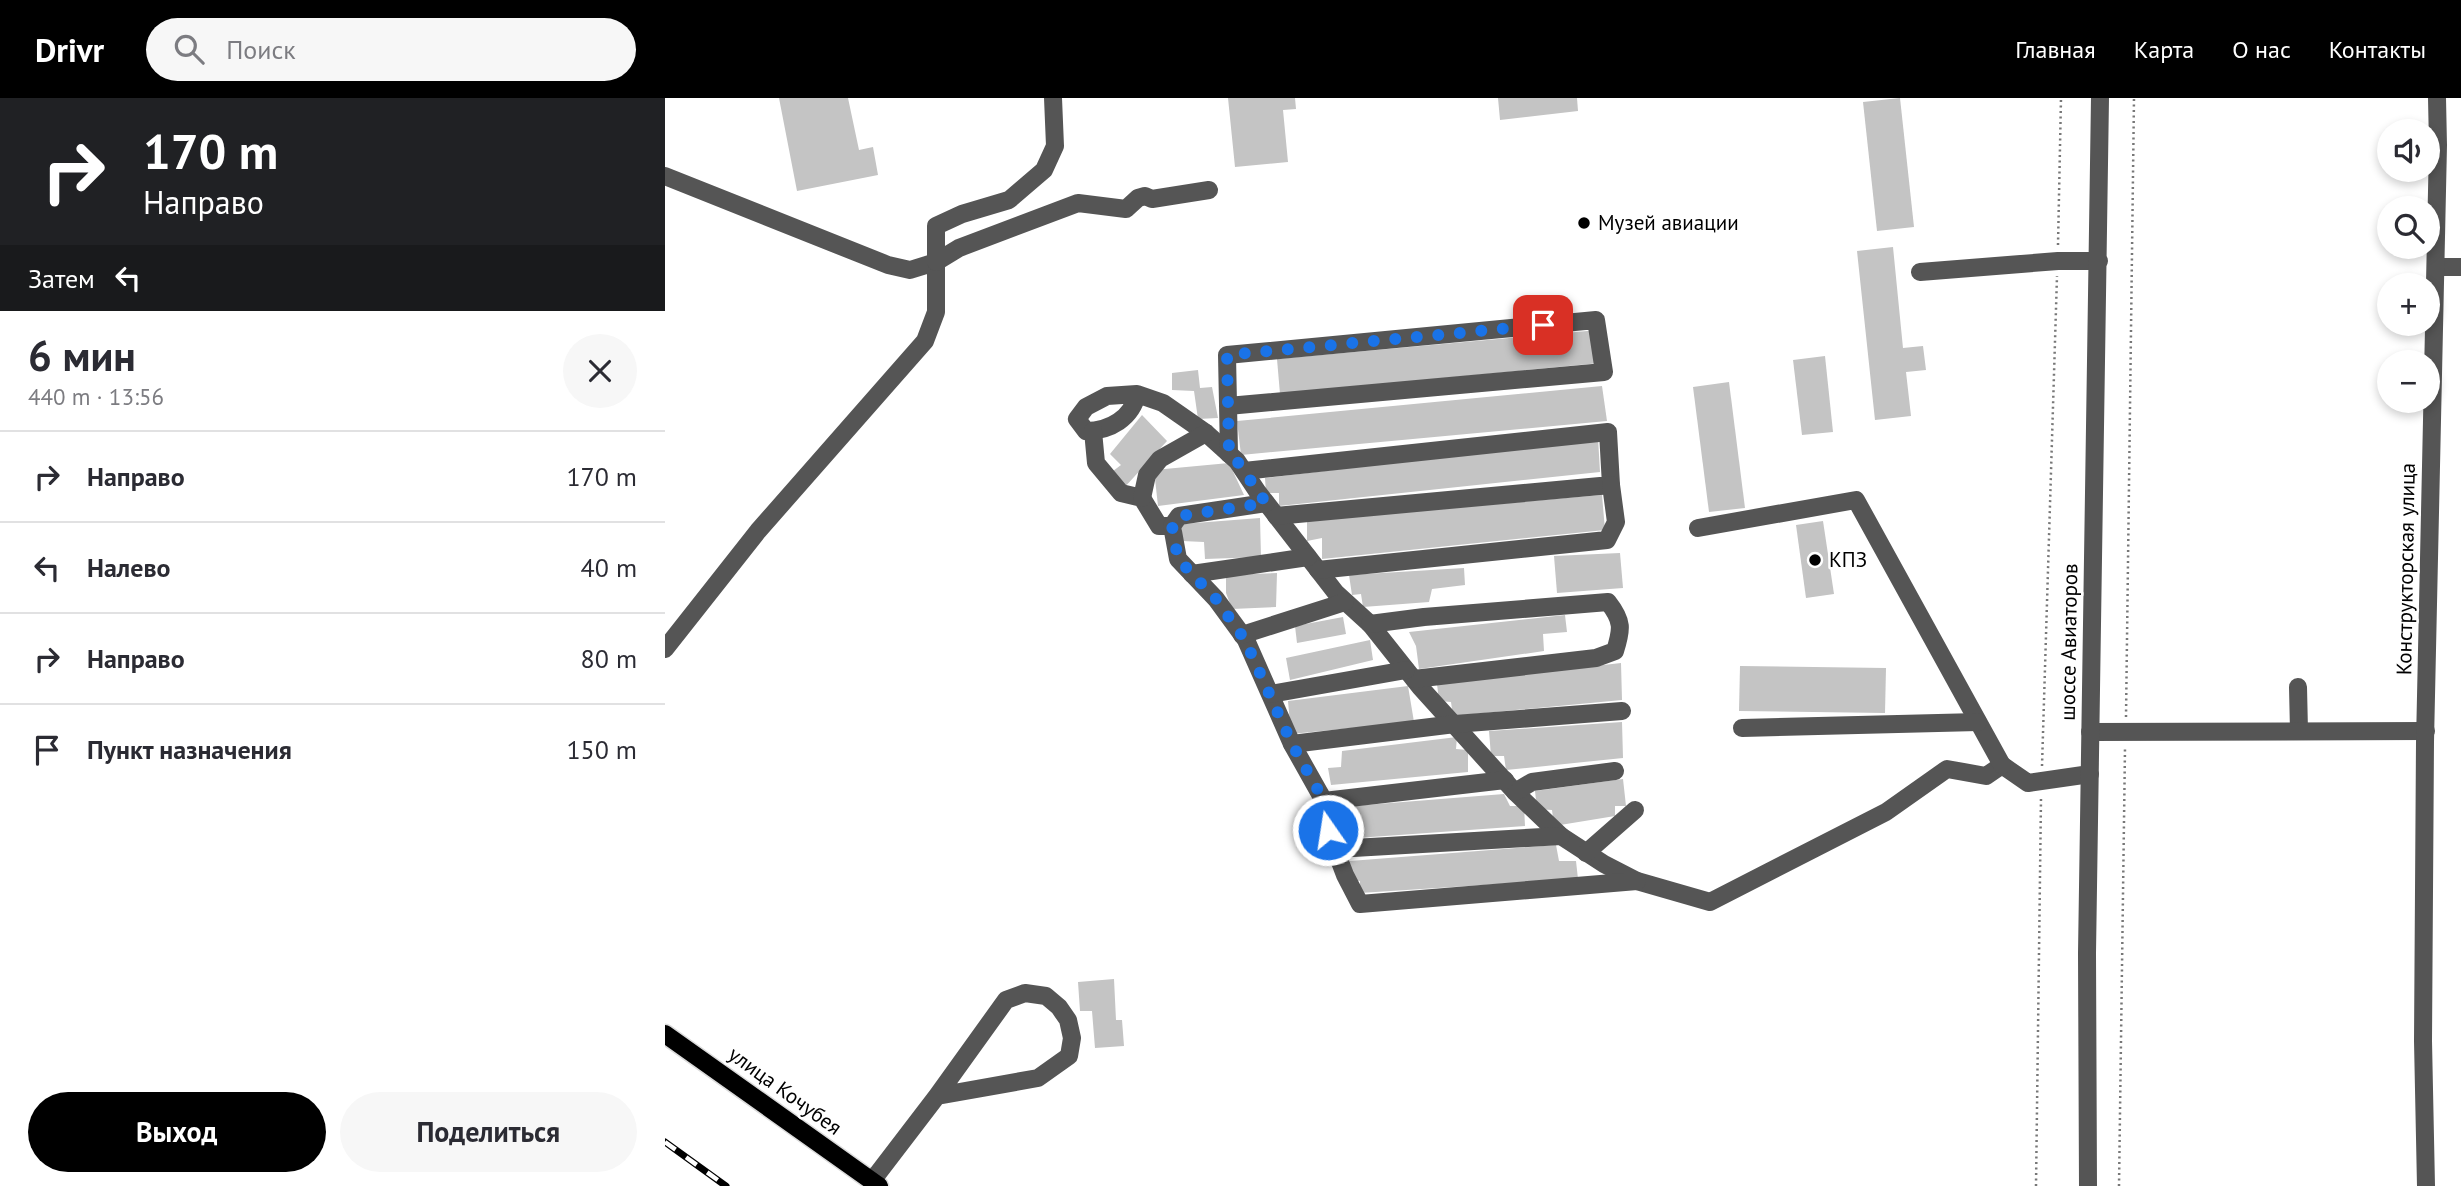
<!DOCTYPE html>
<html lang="ru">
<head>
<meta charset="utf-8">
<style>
  body { margin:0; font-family:"PT Sans",sans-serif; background:#f7f7f7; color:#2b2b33; height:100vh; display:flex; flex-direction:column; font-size:26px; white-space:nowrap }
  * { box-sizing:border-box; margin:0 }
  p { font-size:23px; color:#7c7c81 }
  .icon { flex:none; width:38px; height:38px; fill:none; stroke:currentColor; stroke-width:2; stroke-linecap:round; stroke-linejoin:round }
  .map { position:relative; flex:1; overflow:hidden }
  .panel { display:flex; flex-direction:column; background:#fff; width:665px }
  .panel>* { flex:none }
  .guide { background:#202124; color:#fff; overflow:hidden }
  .controls { position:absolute; left:1712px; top:21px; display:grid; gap:14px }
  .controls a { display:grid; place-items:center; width:63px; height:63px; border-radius:50%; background:#fff; box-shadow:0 4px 10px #0003; font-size:35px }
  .pin { position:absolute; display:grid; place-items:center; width:60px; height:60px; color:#fff; margin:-30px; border-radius:14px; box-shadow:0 4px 10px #0006 }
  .me { position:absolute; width:77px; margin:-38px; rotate:347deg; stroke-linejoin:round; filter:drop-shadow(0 0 5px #0008) }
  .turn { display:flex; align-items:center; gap:24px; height:147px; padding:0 28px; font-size:32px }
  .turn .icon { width:91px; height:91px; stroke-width:2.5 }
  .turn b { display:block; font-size:49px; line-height:60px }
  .then { display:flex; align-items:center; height:66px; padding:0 28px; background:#0003; gap:14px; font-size:26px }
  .round { display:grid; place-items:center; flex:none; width:74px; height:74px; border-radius:37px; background:#f7f7f7 }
  .overview { display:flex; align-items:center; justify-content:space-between; height:119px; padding:0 28px }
  h1 { font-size:42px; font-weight:700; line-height:52px }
  .primary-button { display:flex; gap:14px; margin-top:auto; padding:14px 28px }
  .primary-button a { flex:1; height:80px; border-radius:42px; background:#000; color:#fff; font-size:28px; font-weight:700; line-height:80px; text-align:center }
  .primary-button a+a { background:#f7f7f7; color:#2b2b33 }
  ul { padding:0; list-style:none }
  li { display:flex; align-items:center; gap:21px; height:91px; padding:0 28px; border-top:2px solid #e1e1e2 }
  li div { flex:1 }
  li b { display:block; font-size:26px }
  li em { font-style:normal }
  header { display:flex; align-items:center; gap:42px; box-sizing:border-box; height:98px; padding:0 35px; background:#000; color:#fff }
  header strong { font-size:33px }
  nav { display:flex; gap:38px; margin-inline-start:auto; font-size:24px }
  .search { width:490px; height:63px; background:#f7f7f7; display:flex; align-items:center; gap:18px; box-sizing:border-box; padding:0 24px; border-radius:38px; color:#7c7c81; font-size:26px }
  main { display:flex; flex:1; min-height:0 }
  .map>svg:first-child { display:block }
  .building { fill:#c4c4c4 }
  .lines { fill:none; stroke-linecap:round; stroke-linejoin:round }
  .major-casing { stroke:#dbdbdb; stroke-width:21 }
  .path { stroke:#777; stroke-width:2.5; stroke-dasharray:2 3.5; stroke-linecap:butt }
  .minor { stroke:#555; stroke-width:18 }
  .major { stroke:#000; stroke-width:18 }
  .rail-casing { stroke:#000; stroke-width:7 }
  .rail { stroke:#fff; stroke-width:4.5; stroke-dasharray:13; stroke-linecap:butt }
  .route { stroke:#1a73e8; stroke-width:12; stroke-dasharray:0 21.6 }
  .poi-dot { fill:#000; stroke:#fff; stroke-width:2.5 }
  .labels { text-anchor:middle; stroke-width:5; stroke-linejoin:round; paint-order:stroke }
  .poi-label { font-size:21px; fill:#000; stroke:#fff; text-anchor:start }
  .street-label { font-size:21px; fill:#000; stroke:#fff }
</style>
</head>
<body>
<header>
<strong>Drivr</strong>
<div class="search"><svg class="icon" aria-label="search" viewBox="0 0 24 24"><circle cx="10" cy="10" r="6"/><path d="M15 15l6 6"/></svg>Поиск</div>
<nav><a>Главная</a><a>Карта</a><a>О нас</a><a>Контакты</a></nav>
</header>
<main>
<section class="panel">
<div class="guide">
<div class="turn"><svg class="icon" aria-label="right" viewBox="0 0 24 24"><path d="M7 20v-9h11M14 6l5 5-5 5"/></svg><div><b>170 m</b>Направо</div></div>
<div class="then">Затем<svg class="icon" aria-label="left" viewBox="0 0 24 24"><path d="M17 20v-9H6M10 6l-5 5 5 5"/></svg></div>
</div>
<div class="overview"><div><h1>6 мин</h1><p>440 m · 13:56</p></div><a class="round"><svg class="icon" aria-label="close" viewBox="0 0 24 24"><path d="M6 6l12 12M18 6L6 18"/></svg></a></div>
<ul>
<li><svg class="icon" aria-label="right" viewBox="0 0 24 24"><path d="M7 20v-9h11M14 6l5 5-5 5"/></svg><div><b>Направо</b></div><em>170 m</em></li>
<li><svg class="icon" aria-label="left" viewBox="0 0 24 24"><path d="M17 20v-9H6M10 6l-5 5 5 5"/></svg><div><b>Налево</b></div><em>40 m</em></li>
<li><svg class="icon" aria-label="right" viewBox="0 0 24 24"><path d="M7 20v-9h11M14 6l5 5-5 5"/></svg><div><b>Направо</b></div><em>80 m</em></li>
<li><svg class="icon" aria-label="arrive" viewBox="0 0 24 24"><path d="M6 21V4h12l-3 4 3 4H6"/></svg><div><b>Пункт назначения</b></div><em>150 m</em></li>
</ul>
<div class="primary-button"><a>Выход</a><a>Поделиться</a></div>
</section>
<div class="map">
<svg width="1796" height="1088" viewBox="0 0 1796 1088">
  <rect width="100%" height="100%" fill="#fff"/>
  <g class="building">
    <polygon points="114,0 183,0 194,52 208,49 213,77 132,93"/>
    <polygon points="563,0 630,0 631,11 618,12 623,64 570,69"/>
    <polygon points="833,0 912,0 913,13 835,22"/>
    <polygon points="1235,0 1249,129 1212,133 1198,4"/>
    <polygon points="1228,149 1238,250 1258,248 1261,272 1241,274 1246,318 1210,322 1192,153"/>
    <polygon points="933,232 935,265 615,296 612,261"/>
    <polygon points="1160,258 1168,334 1137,337 1128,262"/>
    <polygon points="533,272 535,290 547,289 553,320 533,321 529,293 507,292 507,275"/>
    <polygon points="1064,284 1080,410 1044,414 1028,289"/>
    <polygon points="937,288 942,323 576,357 572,323"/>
    <polygon points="477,317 502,343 458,391 444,376 456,367 445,356"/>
    <polygon points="933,340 935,374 614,408 614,395 601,395 600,380"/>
    <polygon points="564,365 579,397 493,408 489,372"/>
    <polygon points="937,397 940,432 657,461 657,440 642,443 642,422"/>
    <polygon points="595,420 596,459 540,461 539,444 517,443 517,426"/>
    <polygon points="1158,423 1169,496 1141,500 1131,427"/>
    <polygon points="955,455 958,490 892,495 889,458"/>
    <polygon points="799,470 800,487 767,491 764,504 698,509 696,496 687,497 684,477"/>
    <polygon points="612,475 611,509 567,511 561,495 561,477"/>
    <polygon points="900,517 902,534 878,536 879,553 754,571 751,548 744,534"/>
    <polygon points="678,519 681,536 632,545 630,528"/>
    <polygon points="705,542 708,562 625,582 621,560"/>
    <polygon points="956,565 957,602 788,618 786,604 774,603 772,586"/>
    <polygon points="1075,568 1221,570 1220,615 1074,613"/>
    <polygon points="743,588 749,624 626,636 623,603"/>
    <polygon points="957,624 958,660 841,672 839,658 826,658 824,633"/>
    <polygon points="792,639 791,651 803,652 803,674 666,687 663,670 676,669 677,653"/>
    <polygon points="958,681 961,708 950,708 950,718 889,728 887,712 872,711 870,693"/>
    <polygon points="839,696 845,708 859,708 860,728 678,741 675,709"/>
    <polygon points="891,747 894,763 911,763 913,781 695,795 695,783 686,782 685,763"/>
    <polygon points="449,881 451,922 457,922 459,948 430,950 427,913 415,913 413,884"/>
  </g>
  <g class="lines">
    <g class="major-casing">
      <polyline id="major" points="0,936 214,1088"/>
    </g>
    <g class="path">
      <polyline points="1393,147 1396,0"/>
      <polyline points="1461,619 1469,0"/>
      <polyline points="1377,668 1392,178"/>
      <polyline points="1371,1088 1376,700"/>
      <polyline points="1454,1088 1460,650"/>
    </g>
    <g class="minor">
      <polyline points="0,78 223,167 245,172 271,164 271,214 260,243 93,433 0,551"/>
      <polyline points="271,164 294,150 413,105 461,111 473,100 480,98 487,101 544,92"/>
      <polyline points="271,164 271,128 297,116 344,102 379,72 390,48 388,0"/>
      <polyline points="1771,169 1796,169"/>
      <polyline points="1255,174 1393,163 1434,163"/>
      <path d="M472 296C467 320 445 333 421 333L412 321 421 309 442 298 472 296 498 305 541 335 572 363 592 393 671 495 705 526 755 589 850 694 896 738 939 766 972 783 1045 804 1221 714 1282 671 1321 678 1337 667 1363 685 1425 676"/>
      <polyline points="563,308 939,274 931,222 562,257 564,356"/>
      <polyline points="428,333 431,365 456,395 477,400 494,428 507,428 513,461 551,501 581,542 627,646 659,703 663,732 680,777 695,806 972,783"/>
      <polyline points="579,373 943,334 946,387 611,418"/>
      <polyline points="477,400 482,377 495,361 541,335"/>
      <polyline points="507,428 514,418 601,405"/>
      <polyline points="1033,430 1191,402 1337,667"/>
      <polyline points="653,472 942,442 951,424 946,387"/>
      <polyline points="527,476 643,459"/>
      <path d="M705 526 759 519 943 504C958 523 957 531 950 553L931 560 749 581"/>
      <polyline points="577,537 680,504"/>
      <polyline points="1633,589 1634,633"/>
      <polyline points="606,596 741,572"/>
      <polyline points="1077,630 1313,624"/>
      <polyline points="1425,634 1761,633"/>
      <polyline points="627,646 790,626 957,613"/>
      <polyline points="850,694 867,684 950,673"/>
      <polyline points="659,703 840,682"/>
      <polyline points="671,751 896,738"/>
      <polyline points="921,755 970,712"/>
      <polyline points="207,1083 272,998 373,980 404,958 407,940 403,922 394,909 381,898 360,895 341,902 272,998"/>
      <polyline points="1423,1088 1422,855 1435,0"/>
      <polyline points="1761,1088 1758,943 1760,644 1773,47 1772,0"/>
    </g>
    <use href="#major" class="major"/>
    <g class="rail-casing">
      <polyline id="rail" points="0,1044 61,1088"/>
    </g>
    <use href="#rail" class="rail"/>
  </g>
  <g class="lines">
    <polyline class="route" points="663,732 659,703 627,646 580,542 551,501 513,461 507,428 514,418 601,405 572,363 564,356 562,257 878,227"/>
  </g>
  <g class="poi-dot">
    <circle cx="919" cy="125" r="7"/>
    <circle cx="1150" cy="462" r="7"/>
  </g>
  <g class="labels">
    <g class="poi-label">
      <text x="933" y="132">Музей авиации</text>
      <text x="1164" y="469">КПЗ</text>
    </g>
    <g class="street-label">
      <text transform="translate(1741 471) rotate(-89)" y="7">Конструкторская улица</text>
      <text transform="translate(1404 544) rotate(-89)" y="7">шоссе Авиаторов</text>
      <text transform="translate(120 993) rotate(36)" y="7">улица Кочубея</text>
    </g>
  </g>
</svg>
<div class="controls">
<a><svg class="icon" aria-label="sound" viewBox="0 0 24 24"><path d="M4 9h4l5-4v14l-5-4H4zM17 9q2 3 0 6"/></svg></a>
<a><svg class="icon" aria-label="search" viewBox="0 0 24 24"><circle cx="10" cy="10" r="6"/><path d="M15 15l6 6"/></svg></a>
<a>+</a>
<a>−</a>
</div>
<div class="pin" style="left:878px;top:227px;background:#d93025"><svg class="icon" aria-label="arrive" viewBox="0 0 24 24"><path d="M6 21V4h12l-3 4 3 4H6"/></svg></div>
<svg class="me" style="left:663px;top:732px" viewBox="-20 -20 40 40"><circle r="17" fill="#1a73e8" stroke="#fff" stroke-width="3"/><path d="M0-11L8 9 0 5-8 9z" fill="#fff"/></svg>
</div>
</main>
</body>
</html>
